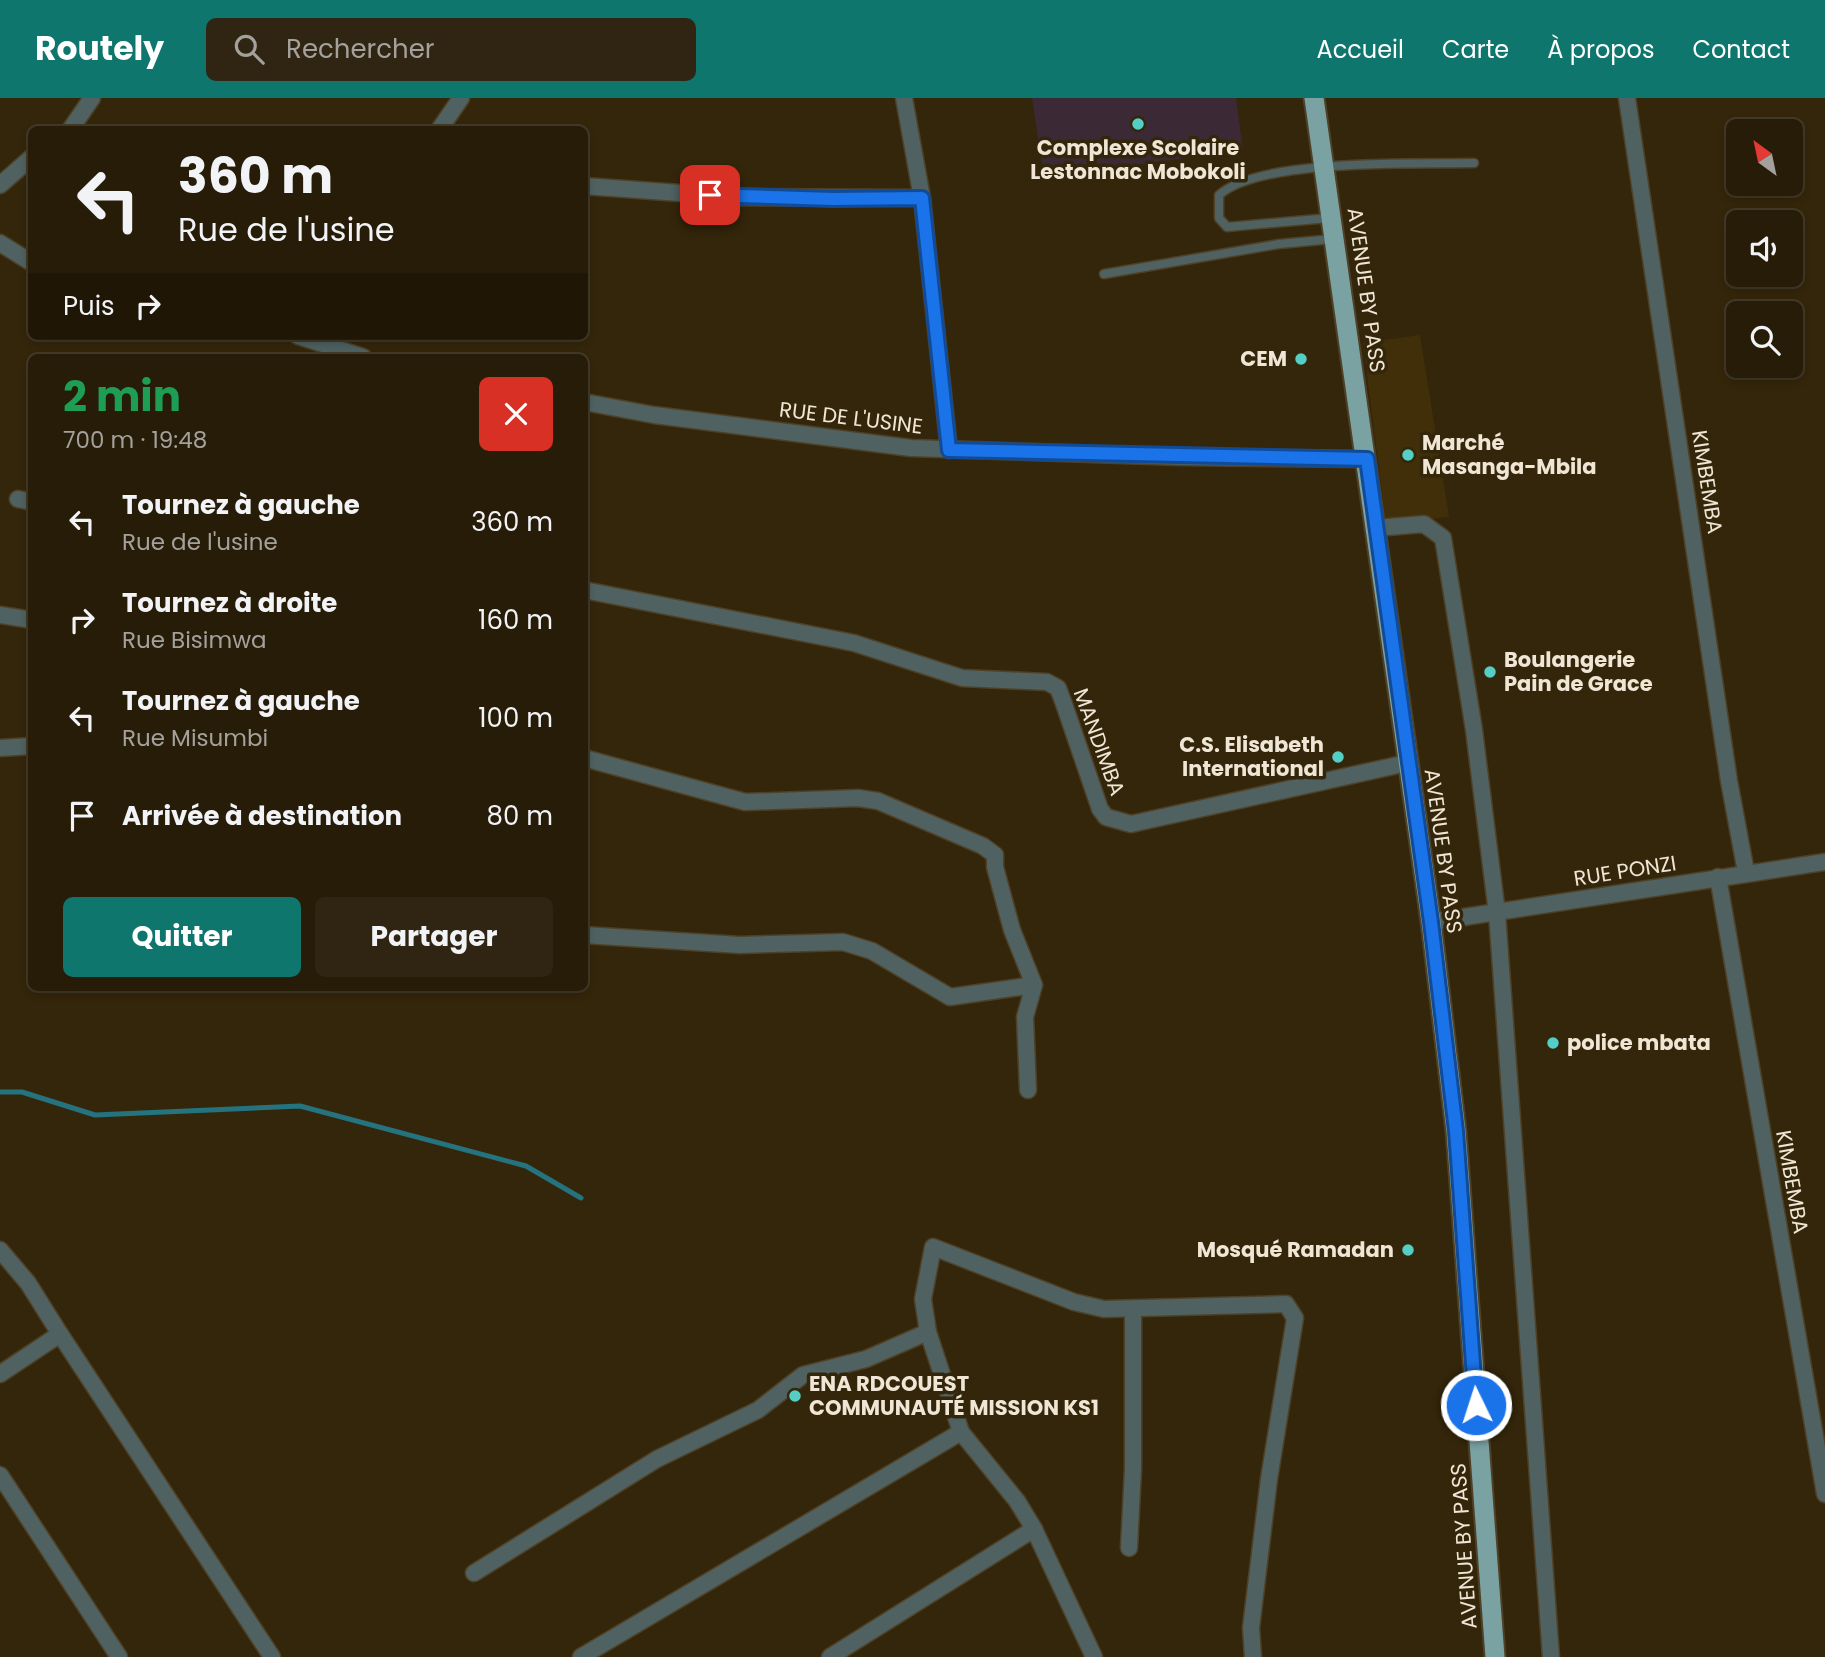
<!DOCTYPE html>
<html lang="fr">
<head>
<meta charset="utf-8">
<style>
  body { margin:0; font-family:Poppins,sans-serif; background:#2f2512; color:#f1f3f6; height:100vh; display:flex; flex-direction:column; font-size:26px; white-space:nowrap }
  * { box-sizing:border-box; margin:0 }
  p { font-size:23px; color:#a4a19c }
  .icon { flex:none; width:38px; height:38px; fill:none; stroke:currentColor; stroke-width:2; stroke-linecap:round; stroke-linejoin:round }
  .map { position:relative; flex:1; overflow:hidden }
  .details { position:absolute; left:28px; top:256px; width:560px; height:637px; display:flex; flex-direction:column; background:#271c08; border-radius:10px; box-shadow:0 4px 10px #0003,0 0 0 2px #433a29 }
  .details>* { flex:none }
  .guide { position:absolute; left:28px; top:28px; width:560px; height:214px; border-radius:10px; box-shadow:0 4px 10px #0003,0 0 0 2px #433a29; background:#271c08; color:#f1f3f6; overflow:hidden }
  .needle { width:46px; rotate:327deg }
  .tools { position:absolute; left:1726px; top:21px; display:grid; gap:14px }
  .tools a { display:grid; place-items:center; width:77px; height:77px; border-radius:10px; background:#271c08; box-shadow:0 4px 10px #0003,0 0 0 2px #433a29; font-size:35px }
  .pin { position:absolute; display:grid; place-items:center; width:60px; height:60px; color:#fff; margin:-30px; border-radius:14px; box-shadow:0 4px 10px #0006 }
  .me { position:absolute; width:77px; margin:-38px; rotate:356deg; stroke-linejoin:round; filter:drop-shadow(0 0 5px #0008) }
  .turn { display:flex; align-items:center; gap:24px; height:147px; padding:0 35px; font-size:32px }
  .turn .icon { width:91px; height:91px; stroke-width:2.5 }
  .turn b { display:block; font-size:49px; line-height:60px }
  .then { display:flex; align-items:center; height:66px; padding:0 35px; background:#0003; gap:14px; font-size:26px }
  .round { display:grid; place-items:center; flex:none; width:74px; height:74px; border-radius:10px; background:#2f2512 }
  .head { display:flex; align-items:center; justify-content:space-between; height:119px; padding:0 35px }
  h1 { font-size:42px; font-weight:700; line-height:52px; color:#1e9e55 }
  .action { display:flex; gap:14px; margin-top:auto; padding:14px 35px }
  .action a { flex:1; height:80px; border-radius:10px; background:#0f766e; color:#fff; font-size:28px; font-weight:700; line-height:80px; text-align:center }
  .action a+a { background:#2f2512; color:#f1f3f6 }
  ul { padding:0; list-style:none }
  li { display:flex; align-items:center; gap:21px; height:98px; padding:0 35px }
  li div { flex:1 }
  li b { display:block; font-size:26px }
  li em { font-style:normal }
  header { display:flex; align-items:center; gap:42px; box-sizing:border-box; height:98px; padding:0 35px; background:#0f766e; color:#fff }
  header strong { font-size:33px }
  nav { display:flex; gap:38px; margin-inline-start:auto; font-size:24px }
  .search { width:490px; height:63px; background:#2f2512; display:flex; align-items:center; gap:18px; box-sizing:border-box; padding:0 24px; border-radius:10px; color:#a4a19c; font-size:26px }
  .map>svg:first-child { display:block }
  .built { fill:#412f0a }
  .education { fill:#3b2a35 }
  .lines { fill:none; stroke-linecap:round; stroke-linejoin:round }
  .stream { stroke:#24737f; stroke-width:5 }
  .service-casing { stroke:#4e4127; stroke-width:11 }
  .minor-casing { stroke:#4e4127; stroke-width:19 }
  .trunk-casing { stroke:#4e4127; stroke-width:23 }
  .service { stroke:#4f6161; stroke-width:8 }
  .minor { stroke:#4f6161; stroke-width:16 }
  .trunk { stroke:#7aa2a3; stroke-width:19 }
  .route-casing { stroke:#114b97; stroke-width:18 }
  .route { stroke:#1a73e8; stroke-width:12 }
  .poi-dot { fill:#55cec5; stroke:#34260a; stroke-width:2.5 }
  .labels { text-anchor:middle; stroke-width:7; stroke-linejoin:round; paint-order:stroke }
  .poi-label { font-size:21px; font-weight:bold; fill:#efe6d6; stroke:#34260a; text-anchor:start }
  .street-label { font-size:21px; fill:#efe6d6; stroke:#34260a }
</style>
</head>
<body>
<header>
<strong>Routely</strong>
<div class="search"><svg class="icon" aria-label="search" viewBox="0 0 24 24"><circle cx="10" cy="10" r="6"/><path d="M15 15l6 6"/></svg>Rechercher</div>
<nav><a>Accueil</a><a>Carte</a><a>À propos</a><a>Contact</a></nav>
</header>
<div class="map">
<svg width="1825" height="1559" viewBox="0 0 1825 1559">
  <rect width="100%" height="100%" fill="#34260a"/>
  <polygon class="built" points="1420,237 1449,419 1386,426 1363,245"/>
  <polygon class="education" points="1032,0 1236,0 1243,52 1044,80"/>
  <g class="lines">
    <polyline class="stream" points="0,994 22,994 95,1017 300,1008 526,1068 581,1100"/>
    <g class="service-casing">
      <g id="service">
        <path d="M1329 120 1227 129 1219 120V97C1260 60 1417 66 1474 65"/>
        <polyline points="1104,176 1279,146 1333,141"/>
      </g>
    </g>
    <g class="minor-casing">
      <g id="minor">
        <polyline points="904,0 922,100 949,352"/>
        <polyline points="1627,0 1729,683 1746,774"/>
        <polyline points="70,32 92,0"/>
        <polyline points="439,32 461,0"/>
        <polyline points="0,87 32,59"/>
        <polyline points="584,88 735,99 922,100"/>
        <polyline points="0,145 32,165"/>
        <polyline points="298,238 363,259"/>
        <polyline points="584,304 654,317 911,350 1183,359 1367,361"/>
        <polyline points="18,401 32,404"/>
        <polyline points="1376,430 1424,426 1443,440 1474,632 1497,815 1551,1559"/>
        <polyline points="584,492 854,545 962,580 1047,584 1058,590 1064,606 1100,711 1106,719 1131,726 1407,665"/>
        <polyline points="0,517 32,522"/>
        <polyline points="0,650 32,648"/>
        <polyline points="584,660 745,704 858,700 878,703 983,748 995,757 995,769 1012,832 1034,887 1025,919 1028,992"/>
        <polyline points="1718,779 1825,1396"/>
        <polyline points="1431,824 1825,764"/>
        <polyline points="584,837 740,847 843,844 872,853 950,899 1034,887"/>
        <polyline points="0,1152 28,1185 60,1236"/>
        <polyline points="0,1276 60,1236 272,1559"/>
        <polyline points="0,1377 119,1559"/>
        <polyline points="1129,1450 1133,1371 1133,1212"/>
        <polyline points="474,1475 657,1361 758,1312 803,1277 866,1261 928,1234"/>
        <polyline points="581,1559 961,1334"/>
        <polyline points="830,1559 1034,1431"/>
        <polyline points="1094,1559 1034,1431 1017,1403 961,1334 928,1234 923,1201 933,1149 1074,1204 1104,1211 1286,1206 1295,1220 1269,1381 1251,1530 1253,1559"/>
      </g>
    </g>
    <g class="trunk-casing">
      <polyline id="trunk" points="1314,0 1431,824 1456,1033 1495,1559"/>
    </g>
    <use href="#service" class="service"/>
    <use href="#minor" class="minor"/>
    <use href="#trunk" class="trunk"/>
  </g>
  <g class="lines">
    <g class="route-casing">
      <polyline id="route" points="710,97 833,101 922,100 949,352 1367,361 1431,824 1456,1033 1476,1307"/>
    </g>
    <use href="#route" class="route"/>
  </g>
  <g class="poi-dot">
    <circle cx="1138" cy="26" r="7"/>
    <circle cx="1301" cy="261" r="7"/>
    <circle cx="1408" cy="357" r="7"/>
    <circle cx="1490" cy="574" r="7"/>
    <circle cx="1338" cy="659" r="7"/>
    <circle cx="1553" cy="945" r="7"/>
    <circle cx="1408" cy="1152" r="7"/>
    <circle cx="795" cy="1298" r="7"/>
  </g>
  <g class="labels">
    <g class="poi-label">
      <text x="1138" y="57" text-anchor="middle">Complexe Scolaire<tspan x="1138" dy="24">Lestonnac Mobokoli</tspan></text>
      <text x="1287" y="268" text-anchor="end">CEM</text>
      <text x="1422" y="352">Marché<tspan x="1422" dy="24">Masanga-Mbila</tspan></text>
      <text x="1504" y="569">Boulangerie<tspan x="1504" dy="24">Pain de Grace</tspan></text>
      <text x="1324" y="654" text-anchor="end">C.S. Elisabeth<tspan x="1324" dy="24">International</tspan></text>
      <text x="1567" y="952">police mbata</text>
      <text x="1394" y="1159" text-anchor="end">Mosqué Ramadan</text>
      <text x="809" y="1293">ENA RDCOUEST<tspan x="809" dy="24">COMMUNAUTÉ MISSION KS1</tspan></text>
    </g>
    <g class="street-label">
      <text transform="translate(1366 192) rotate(82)" y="7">AVENUE BY PASS</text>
      <text transform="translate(851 320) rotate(7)" y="7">RUE DE L'USINE</text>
      <text transform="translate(1707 384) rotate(81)" y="7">KIMBEMBA</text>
      <text transform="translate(1099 644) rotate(70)" y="7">MANDIMBA</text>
      <text transform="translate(1443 753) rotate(82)" y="7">AVENUE BY PASS</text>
      <text transform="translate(1625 773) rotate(-9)" y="7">RUE PONZI</text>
      <text transform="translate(1792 1084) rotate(80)" y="7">KIMBEMBA</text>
      <text transform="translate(1464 1448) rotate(-94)" y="7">AVENUE BY PASS</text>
    </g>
  </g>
</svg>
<div class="tools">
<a><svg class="needle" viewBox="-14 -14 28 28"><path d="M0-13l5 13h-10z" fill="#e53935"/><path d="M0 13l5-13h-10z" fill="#a4a19c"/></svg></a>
<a><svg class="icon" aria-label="sound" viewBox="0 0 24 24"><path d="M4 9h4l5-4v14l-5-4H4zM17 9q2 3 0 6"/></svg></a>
<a><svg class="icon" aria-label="search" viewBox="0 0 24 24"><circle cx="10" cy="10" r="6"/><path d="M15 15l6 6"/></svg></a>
</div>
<div class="pin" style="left:710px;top:97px;background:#d93025"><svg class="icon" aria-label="arrive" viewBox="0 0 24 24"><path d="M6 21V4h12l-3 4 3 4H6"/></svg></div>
<svg class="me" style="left:1476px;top:1307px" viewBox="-20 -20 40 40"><circle r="17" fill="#1a73e8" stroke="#fff" stroke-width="3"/><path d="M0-11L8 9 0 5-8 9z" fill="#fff"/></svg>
<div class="guide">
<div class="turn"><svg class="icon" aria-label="left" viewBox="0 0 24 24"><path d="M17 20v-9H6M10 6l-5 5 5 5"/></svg><div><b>360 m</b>Rue de l'usine</div></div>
<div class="then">Puis<svg class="icon" aria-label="right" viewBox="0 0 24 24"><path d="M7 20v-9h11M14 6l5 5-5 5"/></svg></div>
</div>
<section class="details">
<div class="head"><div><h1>2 min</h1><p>700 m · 19:48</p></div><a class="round" style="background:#d93025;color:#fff"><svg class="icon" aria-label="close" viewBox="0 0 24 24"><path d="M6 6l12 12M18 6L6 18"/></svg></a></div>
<ul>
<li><svg class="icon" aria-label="left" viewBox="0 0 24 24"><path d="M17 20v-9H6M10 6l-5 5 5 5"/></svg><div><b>Tournez à gauche</b><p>Rue de l'usine</p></div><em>360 m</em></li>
<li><svg class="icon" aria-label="right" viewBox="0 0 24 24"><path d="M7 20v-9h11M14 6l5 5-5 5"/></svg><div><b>Tournez à droite</b><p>Rue Bisimwa</p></div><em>160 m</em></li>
<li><svg class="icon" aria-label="left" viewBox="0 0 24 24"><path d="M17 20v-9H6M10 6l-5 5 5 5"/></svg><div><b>Tournez à gauche</b><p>Rue Misumbi</p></div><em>100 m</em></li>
<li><svg class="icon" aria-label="arrive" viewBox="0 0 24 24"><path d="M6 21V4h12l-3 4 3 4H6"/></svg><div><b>Arrivée à destination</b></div><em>80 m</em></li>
</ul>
<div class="action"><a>Quitter</a><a>Partager</a></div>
</section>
</div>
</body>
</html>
